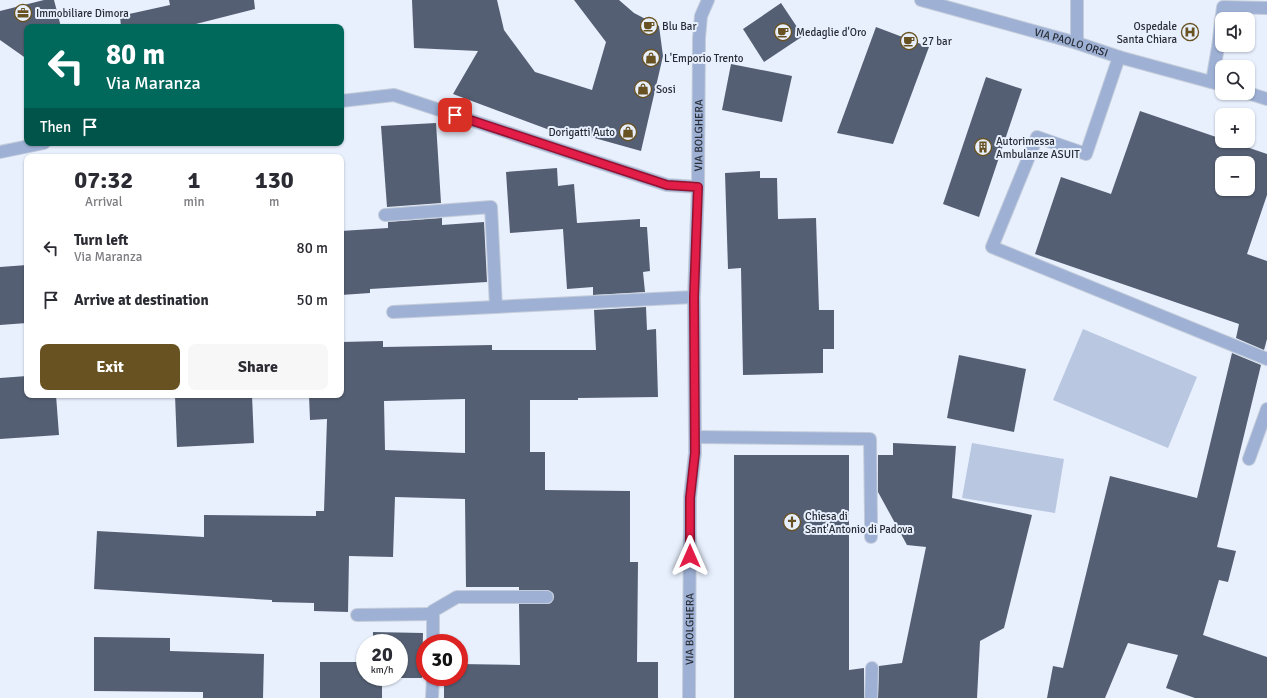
<!DOCTYPE html>
<html lang="en">
<head>
<meta charset="utf-8">
<style>
  body { margin:0; font-family:Signika,sans-serif; background:#f7f7f7; color:#2b2b33; height:100vh; display:flex; flex-direction:column; font-size:15px; white-space:nowrap }
  * { box-sizing:border-box; margin:0 }
  p { font-size:13px; color:#7c7c81 }
  .icon { flex:none; width:22px; height:22px; fill:none; stroke:currentColor; stroke-width:2; stroke-linecap:round; stroke-linejoin:round }
  .map { position:relative; flex:1; overflow:hidden }
  .drawer { position:absolute; left:24px; top:154px; width:320px; height:244px; display:flex; flex-direction:column; background:#fff; border-radius:8px; box-shadow:0 1px 3px #0004 }
  .drawer>* { flex:none }
  .banner { position:absolute; left:24px; top:24px; width:320px; height:122px; border-radius:8px; box-shadow:0 1px 3px #0004; background:#00695c; color:#fff; overflow:hidden }
  .controls { position:absolute; left:1215px; top:12px; display:grid; gap:8px }
  .controls a { display:grid; place-items:center; width:40px; height:40px; border-radius:8px; background:#fff; box-shadow:0 1px 3px #0004; font-size:20px }
  .speed { position:absolute; left:356px; top:634px; display:flex; gap:8px; font-size:20px; font-weight:700; text-align:center }
  .speed>* { display:grid; place-content:center; width:52px; height:52px; border-radius:50%; background:#fff; box-shadow:0 1px 3px #0004; line-height:1 }
  .speed small { font-size:10px; font-weight:400 }
  .speed .limit { border:6px solid #d22; background:#fff; color:#111 }
  .pin { position:absolute; display:grid; place-items:center; width:34px; height:34px; color:#fff; margin:-17px; border-radius:8px; box-shadow:0 2px 6px #0006 }
  .me { position:absolute; width:44px; margin:-22px; rotate:0deg; stroke-linejoin:round; filter:drop-shadow(0 0 3px #0008) }
  .turn { display:flex; align-items:center; gap:14px; height:84px; padding:0 16px; font-size:18px }
  .turn .icon { width:52px; height:52px; stroke-width:2.5 }
  .turn b { display:block; font-size:28px; line-height:34px }
  .then { display:flex; align-items:center; height:38px; padding:0 16px; background:#0003; gap:8px; font-size:15px }
  .eta { display:flex; justify-content:space-evenly; align-items:center; height:68px; text-align:center }
  .eta b { font-size:24px; font-weight:700; line-height:28px }
  .button { display:flex; gap:8px; margin-top:auto; padding:8px 16px }
  .button a { flex:1; height:46px; border-radius:8px; background:#695222; color:#fff; font-size:16px; font-weight:700; line-height:46px; text-align:center }
  .button a+a { background:#f7f7f7; color:#2b2b33 }
  ul { padding:0; list-style:none }
  li { display:flex; align-items:center; gap:12px; height:52px; padding:0 16px }
  li div { flex:1 }
  li b { display:block; font-size:15px }
  li em { font-style:normal }
  .map>svg:first-child { display:block }
  .green { fill:#b9c7e1 }
  .building { fill:#545f73; fill-rule:evenodd }
  .lines { fill:none; stroke-linecap:round; stroke-linejoin:round }
  .lane-casing { stroke:#c5cdda; stroke-width:14 }
  .street-casing { stroke:#c5cdda; stroke-width:14 }
  .lane { stroke:#9eb1d5; stroke-width:12 }
  .street { stroke:#9eb1d5; stroke-width:12 }
  .route-casing { stroke:#92132f; stroke-width:10 }
  .route { stroke:#e11d48; stroke-width:7 }
  .labels { text-anchor:middle; stroke-width:4; stroke-linejoin:round; paint-order:stroke }
  .poi-label { font-size:11px; fill:#282d36; stroke:#e8f0fe; text-anchor:start }
  .street-label { font-size:11px; fill:#282d36; stroke:#e8f0fe }
</style>
</head>
<body>
<div class="map">
<svg width="1267" height="698" viewBox="0 0 1267 698">
  <rect width="100%" height="100%" fill="#e8f0fe"/>
  <g class="green">
    <polygon points="1083,329 1197,377 1168,448 1053,400"/>
    <polygon points="972,443 1064,459 1055,513 962,498"/>
  </g>
  <g class="building">
    <polygon points="44,0 54,0 61,27 27,27 27,59 0,40 0,11"/>
    <polygon points="169,0 254,0 255,9 184,27 121,27 120,16 170,5"/>
    <polygon points="412,0 497,0 504,30 535,72 592,90 606,42 574,0 619,0 634,13 659,26 663,56 641,151 555,127 555,132 453,94 478,51 414,48"/>
    <polygon points="781,3 803,36 764,62 743,29"/>
    <polygon points="876,27 929,47 893,144 837,133"/>
    <polygon points="731,64 792,76 782,122 722,110"/>
    <polygon points="986,77 1022,89 979,217 943,204"/>
    <path d="M1140 111 1222 139V141H1229L1267 154V195L1247 254 1267 261V339L1264 350 1236 338 1239 324 1035 254 1061 177 1111 194ZM1222 163H1248V189H1222Z"/>
    <polygon points="436,123 441,203 387,207 381,126"/>
    <polygon points="557,168 558,186 574,184 577,223 640,219 640,227 647,227 650,271 643,272 645,292 593,295 593,287 567,289 563,229 510,233 506,172"/>
    <polygon points="760,171 760,178 777,178 778,219 816,218 819,310 834,310 834,349 823,349 823,373 743,375 741,268 728,269 725,173"/>
    <polygon points="442,218 442,225 484,222 487,282 370,289 370,293 341,295 341,231 388,228 388,222"/>
    <polygon points="27,265 27,323 0,325 0,267"/>
    <path d="M646 307 647 330 656 329 658 397 578 398V400H530V452H545V490L630 491V562H638L637 662H658V698H444V677H459V664L520 665 519 604H547L551 603 554 597 553 593 547 590H519V587H466L465 499 395 497 393 557 349 556 348 612 314 611V603L272 602V600L94 589 97 531 204 537V515L316 516V511H324L327 419 310 420 309 395H341V342L383 341V347L492 345V350H596L594 310ZM465 399V453L385 450 384 401Z"/>
    <polygon points="1232,353 1261,365 1217,547 1236,551 1228,582 1219,580 1203,635 1267,657 1267,698 1195,698 1166,688 1178,655 1128,643 1105,698 1047,698 1053,666 1063,668 1110,476 1197,498"/>
    <polygon points="959,355 1026,369 1014,432 947,418"/>
    <polygon points="27,376 27,395 56,395 59,435 0,439 0,378"/>
    <polygon points="175,395 252,395 254,443 177,447"/>
    <polygon points="893,443 956,446 952,498 1032,515 1004,628 980,641 977,698 878,698 879,666 902,663 926,547 907,545 878,492 878,455 893,455"/>
    <polygon points="734,455 849,455 849,670 864,668 864,698 734,698"/>
    <polygon points="373,632 423,633 422,678 382,678 382,698 320,698 320,662 365,662 365,677 399,677 399,643 373,643"/>
    <polygon points="94,637 170,638 170,651 264,654 263,698 203,698 203,692 94,691"/>
  </g>
  <g class="lines">
    <g class="lane-casing">
      <g id="lane">
        <polyline points="1077,0 1077,43"/>
        <polyline points="1119,57 1086,154 1037,137 992,247 1267,359"/>
        <polyline points="1212,82 1218,47 1223,7 1267,8"/>
        <polyline points="341,101 394,95 667,185 698,187"/>
        <polyline points="0,152 44,143"/>
        <polyline points="385,215 491,207 496,307"/>
        <polyline points="393,312 694,297"/>
        <polyline points="695,437 870,439 871,519"/>
        <polyline points="1249,459 1267,409"/>
        <polyline points="357,615 433,614"/>
        <polyline points="433,643 433,611 457,597 547,597"/>
        <polyline points="432,698 433,677"/>
      </g>
    </g>
    <g class="street-casing">
      <g id="street">
        <path id="s1" d="M921 0 1077 43 1119 57 1222 85"/>
        <polyline points="1248,93 1267,99"/>
        <polyline points="871,519 871,537"/>
        <path id="s2" d="M689 698 690 497 695 453V437L694 297 698 187 699 38 701 16 708 0"/>
        <polyline points="871,698 872,668"/>
      </g>
    </g>
    <use href="#lane" class="lane"/>
    <use href="#street" class="street"/>
  </g>
  <g class="lines">
    <g class="route-casing">
      <polyline id="route" points="455,115 667,185 698,187 694,297 695,453 690,498 690,556"/>
    </g>
    <use href="#route" class="route"/>
  </g>
  <defs>
    <g id="office-ring" transform="scale(0.9)"><circle r="9.5" fill="#e8f0fe" stroke="#695222" stroke-width="1.5"/><path d="M-6-3h4V-5.5h4V-3h4V5H-6ZM-1-4.5V-3h2v-1.5ZM-6 0V1H6V0Z" fill="#695222"/></g>
    <g id="cafe-ring" transform="scale(0.9)"><circle r="9.5" fill="#e8f0fe" stroke="#695222" stroke-width="1.5"/><path d="M-5.5-4.5H6V0H3Q3 3.5 0 3.5H-2.5Q-5.5 3.5-5.5 0ZM3-3.2v2h1.7v-2ZM-6 4.5H4V6H-6Z" fill="#695222"/></g>
    <g id="hospital-ring" transform="scale(0.9)"><circle r="9.5" fill="#e8f0fe" stroke="#695222" stroke-width="1.5"/><path d="M-5-5h3v3.5h4V-5h3V5h-3V1.5h-4V5h-3Z" fill="#695222"/></g>
    <g id="shop-ring" transform="scale(0.9)"><circle r="9.5" fill="#e8f0fe" stroke="#695222" stroke-width="1.5"/><path d="M-5-2.5h2.3a2.7 3.5 0 0 1 5.4 0H5L5.5 6h-11ZM-1.5-2.5h3a1.5 2.3 0 0 0-3 0Z" fill="#695222"/></g>
    <g id="building-ring" transform="scale(0.9)"><circle r="9.5" fill="#e8f0fe" stroke="#695222" stroke-width="1.5"/><path d="M-4-6H4V6H1V3H-1V6H-4ZM-2.5-4.3h1.7v1.8h-1.7ZM.8-4.3h1.7v1.8H.8ZM-2.5-1h1.7V.8h-1.7ZM.8-1h1.7V.8H.8Z" fill="#695222"/></g>
    <g id="church-ring" transform="scale(0.9)"><circle r="9.5" fill="#e8f0fe" stroke="#695222" stroke-width="1.5"/><path d="M-1.2-6h2.4v3.5h3.3v2.4h-3.3V6h-2.4V-.1h-3.3v-2.4h3.3Z" fill="#695222"/></g>
  </defs>
  <g fill-rule="evenodd">
    <use href="#office-ring" x="23" y="13"/>
    <use href="#cafe-ring" x="649" y="26"/>
    <use href="#cafe-ring" x="783" y="32"/>
    <use href="#hospital-ring" x="1190" y="32"/>
    <use href="#cafe-ring" x="909" y="41"/>
    <use href="#shop-ring" x="651" y="58"/>
    <use href="#shop-ring" x="643" y="89"/>
    <use href="#shop-ring" x="628" y="132"/>
    <use href="#building-ring" x="983" y="147"/>
    <use href="#church-ring" x="792" y="522"/>
  </g>
  <g class="labels">
    <g class="poi-label">
      <text x="36" y="17">Immobiliare Dimora</text>
      <text x="662" y="30">Blu Bar</text>
      <text x="1177" y="30" text-anchor="end">Ospedale<tspan x="1177" dy="13">Santa Chiara</tspan></text>
      <text x="796" y="36">Medaglie d'Oro</text>
      <text x="922" y="45">27 bar</text>
      <text x="664" y="62">L'Emporio Trento</text>
      <text x="656" y="93">Sosi</text>
      <text x="615" y="136" text-anchor="end">Dorigatti Auto</text>
      <text x="996" y="145">Autorimessa<tspan x="996" dy="13">Ambulanze ASUIT</tspan></text>
      <text x="805" y="520">Chiesa di<tspan x="805" dy="13">Sant'Antonio di Padova</tspan></text>
    </g>
    <g class="street-label">
      <text dy="4" stroke="none"><textPath href="#s1" startOffset="156">VIA PAOLO ORSI</textPath></text>
      <text dy="4" stroke="none"><textPath href="#s2" startOffset="563">VIA BOLGHERA</textPath></text>
      <text dy="4" stroke="none"><textPath href="#s2" startOffset="69">VIA BOLGHERA</textPath></text>
    </g>
  </g>
</svg>
<div class="controls">
<a><svg class="icon" aria-label="sound" viewBox="0 0 24 24"><path d="M4 9h4l5-4v14l-5-4H4zM17 9q2 3 0 6"/></svg></a>
<a><svg class="icon" aria-label="search" viewBox="0 0 24 24"><circle cx="10" cy="10" r="6"/><path d="M15 15l6 6"/></svg></a>
<a>+</a>
<a>−</a>
</div>
<div class="speed"><div>20<small>km/h</small></div><div class="limit">30</div></div>
<div class="pin" style="left:455px;top:115px;background:#d93025"><svg class="icon" aria-label="arrive" viewBox="0 0 24 24"><path d="M6 21V4h12l-3 4 3 4H6"/></svg></div>
<svg class="me" style="left:690px;top:556px" viewBox="-20 -20 40 40"><path d="M0-17L14 15 0 8-14 15z" fill="#e11d48" stroke="#fff" stroke-width="4"/></svg>
<div class="banner">
<div class="turn"><svg class="icon" aria-label="left" viewBox="0 0 24 24"><path d="M17 20v-9H6M10 6l-5 5 5 5"/></svg><div><b>80 m</b>Via Maranza</div></div>
<div class="then">Then<svg class="icon" aria-label="arrive" viewBox="0 0 24 24"><path d="M6 21V4h12l-3 4 3 4H6"/></svg></div>
</div>
<section class="drawer">
<div class="eta">
<div><b>07:32</b><p>Arrival</p></div>
<div><b>1</b><p>min</p></div>
<div><b>130</b><p>m</p></div>
</div>
<ul>
<li><svg class="icon" aria-label="left" viewBox="0 0 24 24"><path d="M17 20v-9H6M10 6l-5 5 5 5"/></svg><div><b>Turn left</b><p>Via Maranza</p></div><em>80 m</em></li>
<li><svg class="icon" aria-label="arrive" viewBox="0 0 24 24"><path d="M6 21V4h12l-3 4 3 4H6"/></svg><div><b>Arrive at destination</b></div><em>50 m</em></li>
</ul>
<div class="button"><a>Exit</a><a>Share</a></div>
</section>
</div>
</body>
</html>
